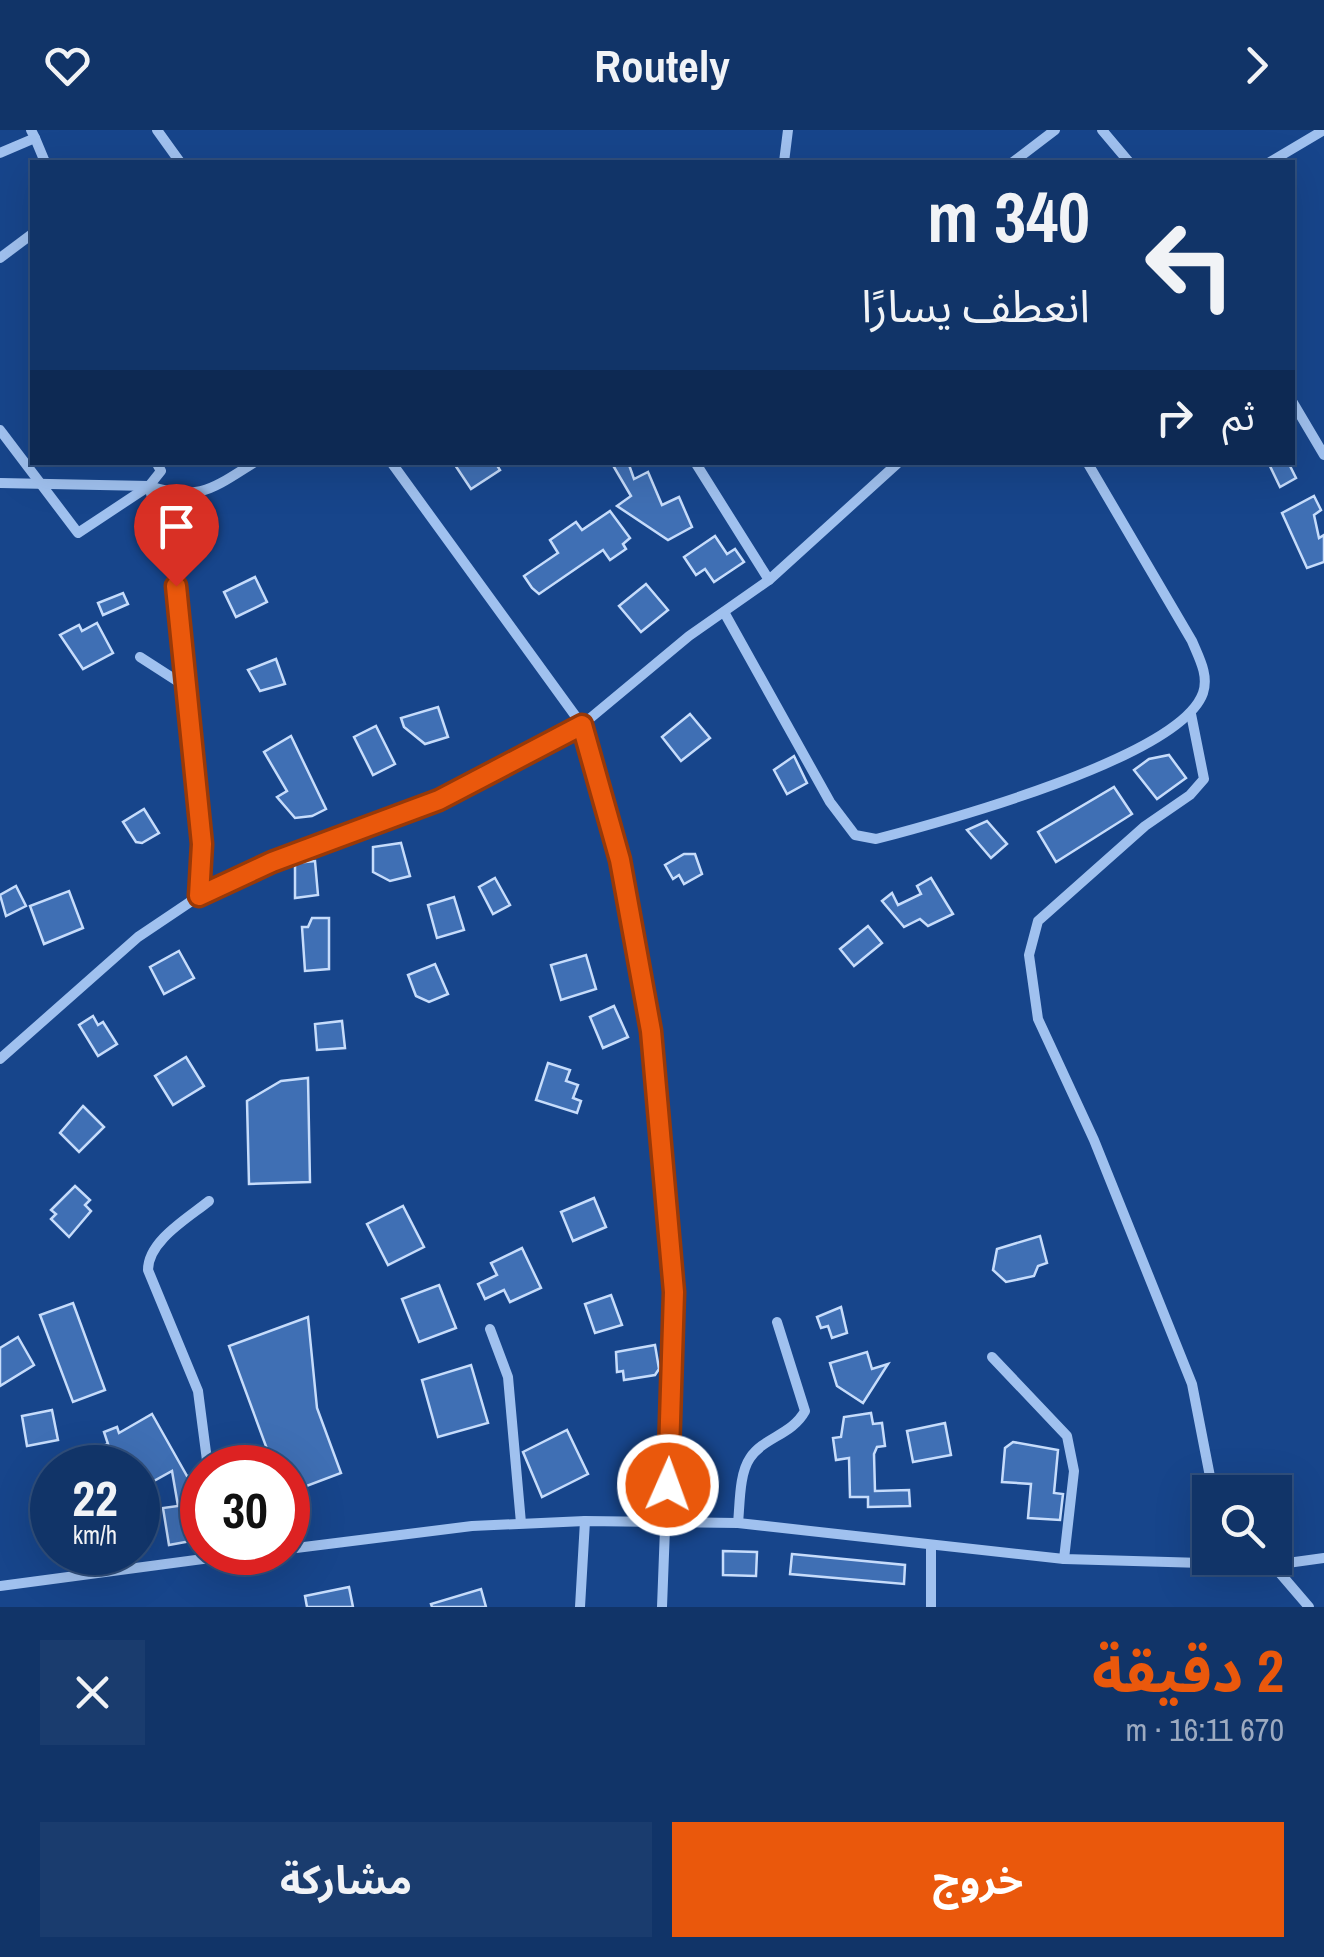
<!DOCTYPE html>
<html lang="ar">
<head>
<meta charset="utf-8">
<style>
  body { margin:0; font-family:"Archivo Narrow","Noto Sans Arabic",sans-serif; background:#1a3c6e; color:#f1f3f6; direction:rtl; height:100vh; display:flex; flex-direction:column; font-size:38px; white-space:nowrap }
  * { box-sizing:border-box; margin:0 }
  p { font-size:32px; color:#9caac0 }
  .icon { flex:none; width:55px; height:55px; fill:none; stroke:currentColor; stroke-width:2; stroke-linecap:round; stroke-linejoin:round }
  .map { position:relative; height:1477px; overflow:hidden; direction:ltr }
  .details { display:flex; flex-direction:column; background:#113468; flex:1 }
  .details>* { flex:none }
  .hud { position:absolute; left:30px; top:30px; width:1265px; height:305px; border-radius:0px; box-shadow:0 10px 40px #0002,0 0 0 2px #304f7c; direction:rtl; background:#113468; color:#f1f3f6; overflow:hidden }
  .buttons { position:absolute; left:1192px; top:1345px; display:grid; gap:20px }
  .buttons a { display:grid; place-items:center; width:100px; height:100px; border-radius:0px; background:#113468; box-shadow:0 10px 40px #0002,0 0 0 2px #304f7c; font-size:50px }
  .speed { position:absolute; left:30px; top:1315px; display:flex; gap:20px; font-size:50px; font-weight:700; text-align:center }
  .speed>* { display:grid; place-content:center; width:130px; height:130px; border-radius:50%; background:#113468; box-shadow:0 10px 40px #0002,0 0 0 2px #304f7c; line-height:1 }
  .speed small { font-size:25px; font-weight:400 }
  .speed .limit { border:15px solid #d22; background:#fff; color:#111 }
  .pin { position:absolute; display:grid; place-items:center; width:85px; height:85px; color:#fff; margin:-102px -42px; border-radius:50% 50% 50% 0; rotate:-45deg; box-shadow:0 0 10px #0007 }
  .pin .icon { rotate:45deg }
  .me { position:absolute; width:110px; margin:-55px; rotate:2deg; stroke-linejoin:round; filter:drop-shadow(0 0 8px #0008) }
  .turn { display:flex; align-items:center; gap:35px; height:210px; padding:0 40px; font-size:45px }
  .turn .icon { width:130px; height:130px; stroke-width:2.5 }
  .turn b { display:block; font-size:70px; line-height:85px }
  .then { display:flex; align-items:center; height:95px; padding:0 40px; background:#0003; gap:20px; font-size:38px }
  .round { display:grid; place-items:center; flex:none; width:105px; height:105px; border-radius:0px; background:#1a3c6e }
  .head { display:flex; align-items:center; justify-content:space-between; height:170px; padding:0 40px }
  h1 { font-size:60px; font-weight:700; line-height:75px; color:#ea580c }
  .button { display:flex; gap:20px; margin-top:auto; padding:20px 40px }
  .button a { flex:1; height:115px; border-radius:0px; background:#ea580c; color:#fff; font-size:40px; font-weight:700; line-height:115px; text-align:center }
  .button a+a { background:#1a3c6e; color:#f1f3f6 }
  header { display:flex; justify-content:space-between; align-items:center; height:130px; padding:0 40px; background:#113468; font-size:45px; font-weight:700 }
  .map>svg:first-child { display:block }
  .building { fill:#3f6fb4; stroke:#c6dcfb; stroke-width:2.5 }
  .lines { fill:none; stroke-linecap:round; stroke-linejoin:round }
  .street { stroke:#a0c1ef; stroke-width:10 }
  .route-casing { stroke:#983908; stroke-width:25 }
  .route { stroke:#ea580c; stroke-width:18 }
</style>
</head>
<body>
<header><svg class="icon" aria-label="forward" viewBox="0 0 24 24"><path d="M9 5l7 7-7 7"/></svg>Routely<svg class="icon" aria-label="heart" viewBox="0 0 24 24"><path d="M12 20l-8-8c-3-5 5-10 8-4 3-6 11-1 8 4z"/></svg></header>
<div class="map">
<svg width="1324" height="1477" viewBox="0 0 1324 1477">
  <rect width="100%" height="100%" fill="#17458b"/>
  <g class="building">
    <polygon points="453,332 495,332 500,340 471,359"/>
    <polygon points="611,332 628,332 634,349 648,342 662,375 679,367 692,397 668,410 617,376 631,366"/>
    <polygon points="1268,332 1288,332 1296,348 1280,357"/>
    <polygon points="1314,366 1321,380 1314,385 1319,408 1324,405 1324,432 1307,438 1282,383"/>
    <polygon points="610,381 630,408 623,414 626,419 610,430 603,420 539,464 532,458 524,446 558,423 550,410 576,392 582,400"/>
    <polygon points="715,406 727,424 735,419 744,432 714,452 705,439 696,445 684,427"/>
    <polygon points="255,447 267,472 236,487 224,462"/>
    <polygon points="646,454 668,480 641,502 619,476"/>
    <polygon points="123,463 128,474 103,485 98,473"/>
    <polygon points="97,493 113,523 83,539 60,505 79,495 82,501"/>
    <polygon points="276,529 285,554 260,561 248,540"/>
    <polygon points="438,577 448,607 425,614 404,597 401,588"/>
    <polygon points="690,584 710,608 681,631 662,607"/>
    <polygon points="376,596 395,634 373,645 354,607"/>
    <polygon points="291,606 326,679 312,686 295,688 277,667 287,661 264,622"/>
    <polygon points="1169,625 1186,648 1157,669 1134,640 1149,629"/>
    <polygon points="794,626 807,653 787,664 774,640"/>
    <polygon points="1114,657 1132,684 1056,732 1038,702"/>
    <polygon points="144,679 159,703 142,713 136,712 123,692"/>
    <polygon points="987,691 1007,714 991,728 967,700"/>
    <polygon points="401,713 410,746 390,751 373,742 373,717"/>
    <polygon points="684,724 695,724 702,744 684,754 679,745 673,749 665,735"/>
    <polygon points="315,731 318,765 295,768 295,733"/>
    <polygon points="495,748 510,775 493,784 479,757"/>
    <polygon points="931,748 953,784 928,796 920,789 904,797 882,771 892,763 898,775 921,764 917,756"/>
    <polygon points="16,756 26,776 6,786 0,765"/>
    <polygon points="69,761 83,798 44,814 30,776"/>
    <polygon points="454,767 464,800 437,808 428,775"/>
    <polygon points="312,788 329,788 329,839 305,841 302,797 308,797"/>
    <polygon points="868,796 882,813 854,836 840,819"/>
    <polygon points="179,821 194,848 164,864 150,837"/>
    <polygon points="586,825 596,859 561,870 551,835"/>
    <polygon points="435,834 448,864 429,872 416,866 408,845"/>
    <polygon points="614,876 628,907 603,918 590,887"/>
    <polygon points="93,886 98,895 103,892 117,914 98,926 79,895"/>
    <polygon points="342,891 345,918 317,920 315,894"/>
    <polygon points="186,927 204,956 173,975 155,946"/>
    <polygon points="548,933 570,940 566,951 578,955 573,968 581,971 577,983 536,970"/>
    <polygon points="308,948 310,1052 249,1054 247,971 281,951"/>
    <polygon points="83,976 104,997 79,1022 60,1003"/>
    <polygon points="75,1056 90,1070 85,1075 91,1081 69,1107 51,1089 56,1084 51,1080"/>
    <polygon points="594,1068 606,1097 573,1111 561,1082"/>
    <polygon points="403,1076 424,1117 388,1135 367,1094"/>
    <polygon points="1040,1106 1047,1133 1038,1136 1034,1146 1006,1152 993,1140 997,1119"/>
    <polygon points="522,1118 541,1158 510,1172 504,1160 485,1169 478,1154 497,1145 491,1133"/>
    <polygon points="439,1155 456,1198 419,1212 402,1169"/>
    <polygon points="611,1165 622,1195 595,1203 585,1174"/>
    <polygon points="73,1173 105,1260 73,1272 40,1185"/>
    <polygon points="841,1177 847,1203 832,1208 828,1196 821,1198 817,1187"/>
    <polygon points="308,1187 317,1278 341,1343 288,1363 288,1338 274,1338 229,1216"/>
    <polygon points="18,1207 34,1235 0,1256 0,1218"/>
    <polygon points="655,1215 659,1239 655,1245 624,1250 623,1241 617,1242 616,1222"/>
    <polygon points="867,1222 872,1239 888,1234 863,1273 837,1256 830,1233"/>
    <polygon points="471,1235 488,1293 438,1307 422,1250"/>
    <polygon points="52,1280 58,1310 27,1316 22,1286"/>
    <polygon points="871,1283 873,1294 882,1293 885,1316 877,1317 874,1324 875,1361 909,1360 910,1376 868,1377 868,1367 850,1367 849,1328 836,1330 833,1308 841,1307 844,1287"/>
    <polygon points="152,1284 187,1346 202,1345 202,1409 169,1415 163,1378 178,1376 172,1341 143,1357 140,1338 89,1338 84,1323 108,1314 104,1302 117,1297 119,1303"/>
    <polygon points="945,1293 951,1325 913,1332 907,1301"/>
    <polygon points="567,1300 588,1344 542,1367 523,1322"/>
    <polygon points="1013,1312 1058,1320 1054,1363 1063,1364 1060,1390 1028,1388 1031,1354 1002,1352 1005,1318"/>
    <polygon points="723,1421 757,1422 756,1446 723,1445"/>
    <polygon points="792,1424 905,1435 904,1454 790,1444"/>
    <polygon points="349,1457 353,1477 307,1477 305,1466"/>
    <polygon points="481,1459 486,1477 432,1477 431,1474"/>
  </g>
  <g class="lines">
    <g class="street">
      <polyline points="157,0 180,32"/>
      <polyline points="1102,0 1129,32"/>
      <polyline points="35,8 45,32"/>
      <polyline points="0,23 35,8 31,0"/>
      <polyline points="784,32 788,0"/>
      <polyline points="1013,32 1055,0"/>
      <polyline points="1270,32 1324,0"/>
      <polyline points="0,128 32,104"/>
      <polyline points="1292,271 1324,325"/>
      <polyline points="0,300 78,403 149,356 161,341 156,332"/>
      <polyline points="391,332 582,595 620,730 651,901 674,1162 662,1477"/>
      <polyline points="695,332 769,450"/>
      <polyline points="0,353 149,356 176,456 185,556"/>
      <path d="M149 356C199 372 212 359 255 332"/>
      <path d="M724 482 830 672 855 705 876 709C941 692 1180 628 1203 563 1209 545 1199 528 1192 511L1087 332"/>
      <polyline points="140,527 185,556 202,714 199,766"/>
      <polyline points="1191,584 1204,649 1190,665 1145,696 1038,791 1029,825 1038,889 1094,1010 1192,1254 1213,1362"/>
      <polyline points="0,929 138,807 199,766 244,742 439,670 582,595 689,506 769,450 899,332"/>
      <polyline points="490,1199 508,1247 521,1393"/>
      <polyline points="992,1227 1067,1306 1074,1341 1064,1429"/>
      <path d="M208 1338 198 1261 148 1140C148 1111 188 1088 209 1071"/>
      <path d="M738 1393C740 1374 739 1344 750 1328 764 1307 792 1305 805 1281L777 1192"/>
      <polyline points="931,1416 931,1477"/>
      <polyline points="288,1419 472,1396 585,1391 738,1393 1064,1429 1273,1435 1324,1428"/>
      <polyline points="1273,1435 1309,1477"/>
      <polyline points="0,1456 256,1422"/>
      <polyline points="580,1477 585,1391"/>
    </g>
  </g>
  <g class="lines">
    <g class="route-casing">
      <polyline id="route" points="176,456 202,714 199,766 272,732 439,670 582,595 620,730 651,901 674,1162 668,1355"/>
    </g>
    <use href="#route" class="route"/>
  </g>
</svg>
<div class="buttons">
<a><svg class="icon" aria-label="search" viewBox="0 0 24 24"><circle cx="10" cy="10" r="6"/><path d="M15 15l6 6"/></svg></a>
</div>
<div class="speed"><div>22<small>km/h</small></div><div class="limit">30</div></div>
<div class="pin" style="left:176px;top:456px;background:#d93025"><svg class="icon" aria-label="arrive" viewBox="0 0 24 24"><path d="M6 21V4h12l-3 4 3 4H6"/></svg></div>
<svg class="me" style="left:668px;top:1355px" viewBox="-20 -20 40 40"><circle r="17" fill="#ea580c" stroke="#fff" stroke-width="3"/><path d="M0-11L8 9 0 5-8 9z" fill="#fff"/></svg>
<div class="hud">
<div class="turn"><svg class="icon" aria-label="left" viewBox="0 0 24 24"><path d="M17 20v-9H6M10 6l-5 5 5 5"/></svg><div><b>340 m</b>انعطف يسارًا</div></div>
<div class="then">ثم<svg class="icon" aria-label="right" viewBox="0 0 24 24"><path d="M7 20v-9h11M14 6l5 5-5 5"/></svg></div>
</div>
</div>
<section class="details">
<div class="head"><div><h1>2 دقيقة</h1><p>670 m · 16:11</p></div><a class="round"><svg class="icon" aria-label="close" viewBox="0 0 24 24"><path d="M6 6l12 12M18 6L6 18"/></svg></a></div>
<div class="button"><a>خروج</a><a>مشاركة</a></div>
</section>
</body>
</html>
